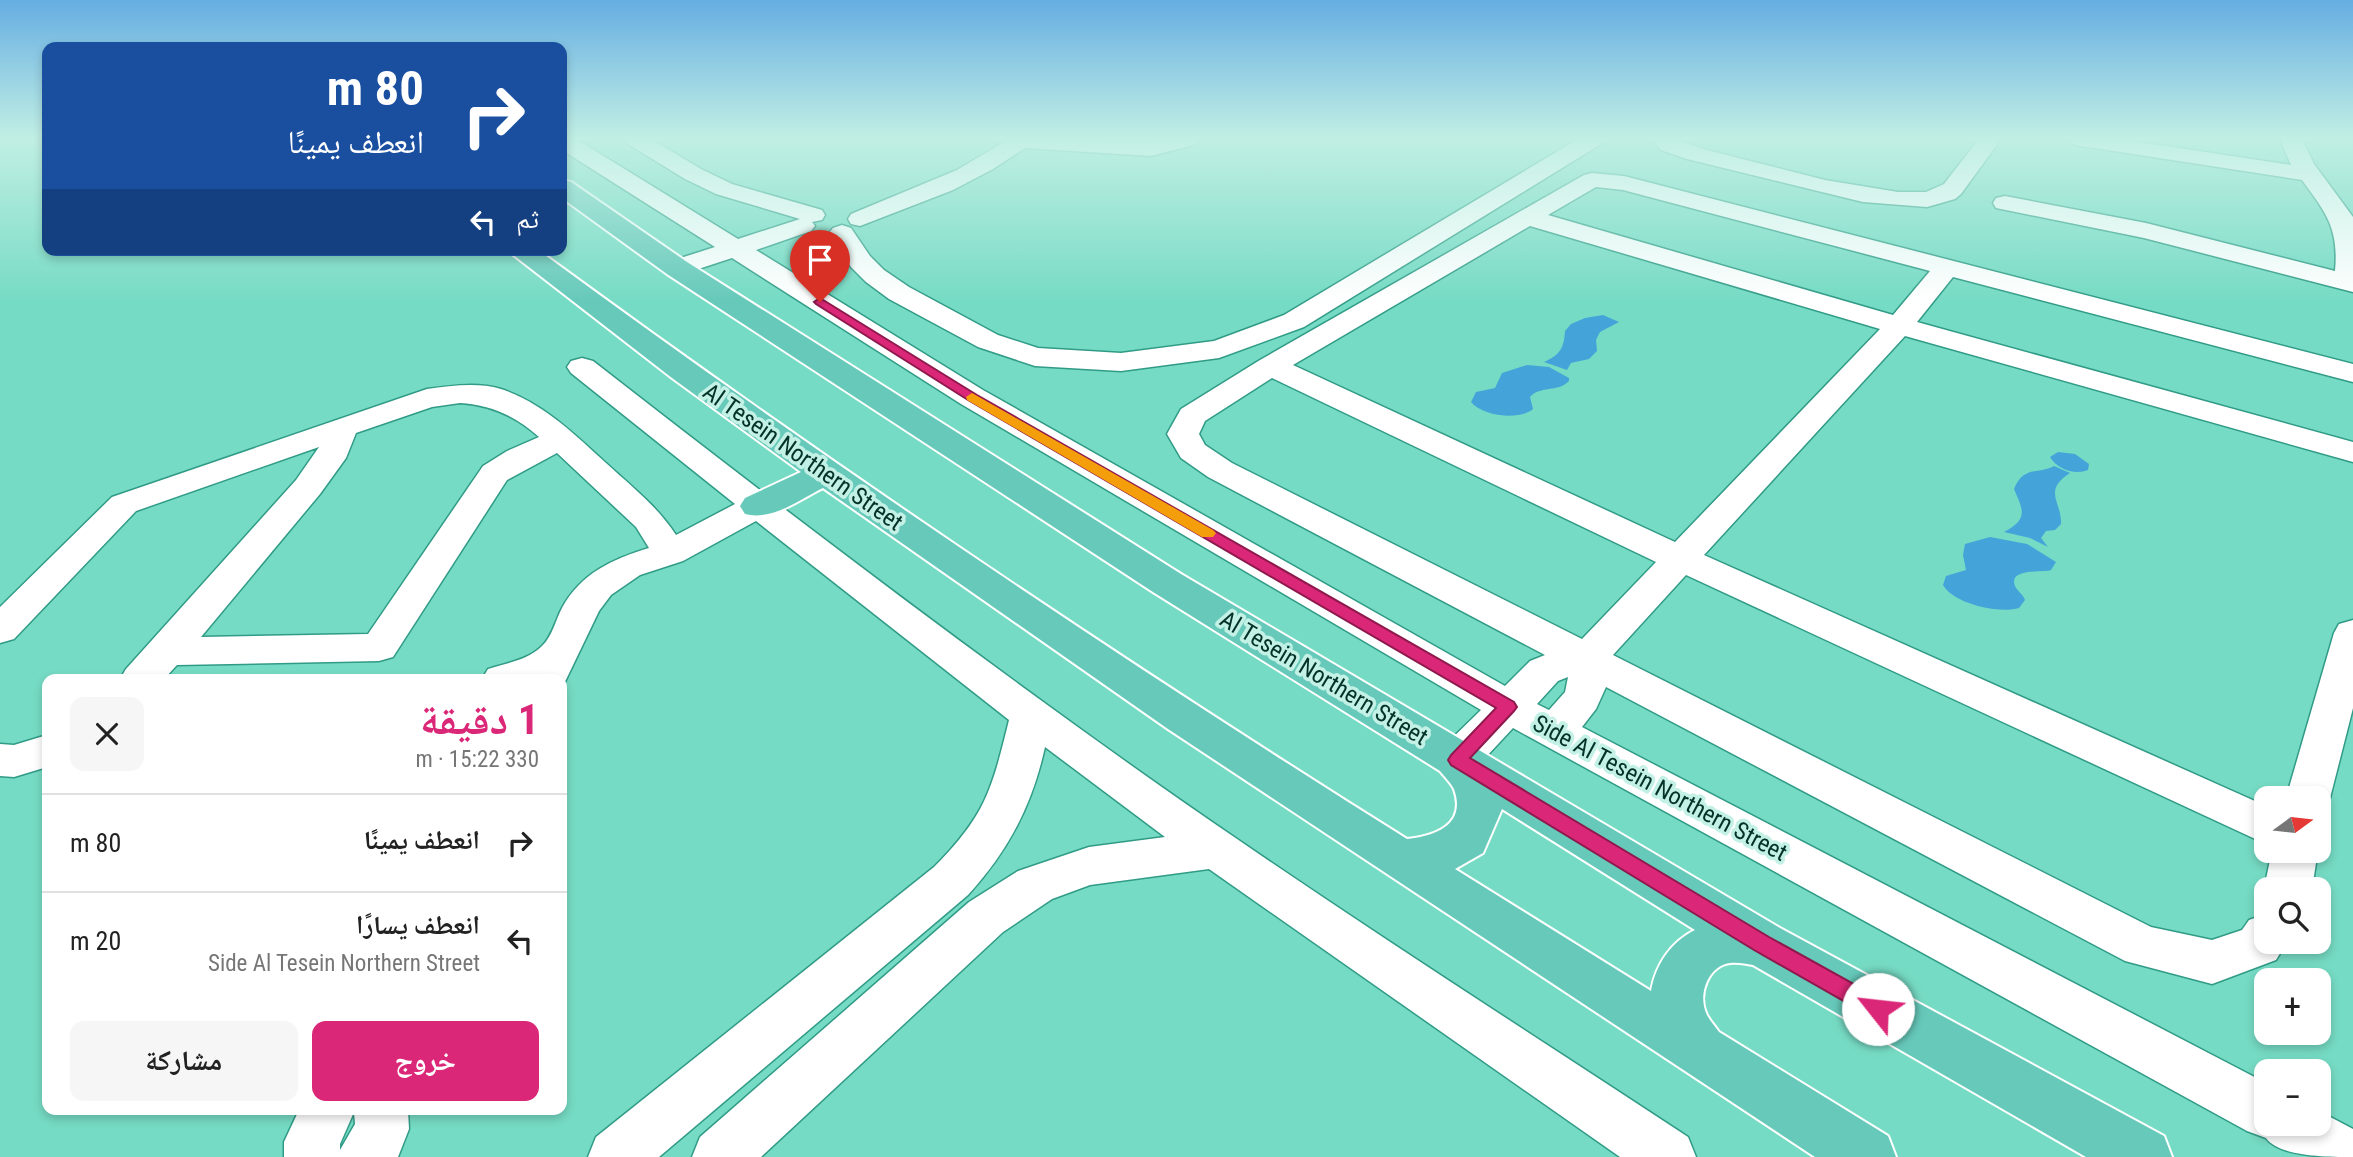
<!DOCTYPE html>
<html lang="ar">
<head>
<meta charset="utf-8">
<style>
  body { margin:0; font-family:"Roboto Condensed","Noto Naskh Arabic",sans-serif; background:#f6f6f6; color:#222; direction:rtl; height:100vh; display:flex; flex-direction:column; font-size:26px; white-space:nowrap }
  * { box-sizing:border-box; margin:0 }
  p { font-size:23px; color:#767676 }
  .icon { flex:none; width:38px; height:38px; fill:none; stroke:currentColor; stroke-width:2; stroke-linecap:round; stroke-linejoin:round }
  .map { position:relative; flex:1; overflow:hidden; direction:ltr }
  .side { position:absolute; left:42px; top:674px; width:525px; height:441px; display:flex; flex-direction:column; background:#fff; border-radius:14px; box-shadow:0 4px 10px #0003; direction:rtl }
  .side>* { flex:none }
  .banner { position:absolute; left:42px; top:42px; width:525px; height:214px; border-radius:14px; box-shadow:0 4px 10px #0003; direction:rtl; background:#1a4fa0; color:#fff; overflow:hidden }
  .needle { width:46px; rotate:75deg }
  .controls { position:absolute; left:2254px; top:786px; display:grid; gap:14px }
  .controls a { display:grid; place-items:center; width:77px; height:77px; border-radius:14px; background:#fff; box-shadow:0 4px 10px #0003; font-size:35px }
  .pin { position:absolute; display:grid; place-items:center; width:60px; height:60px; color:#fff; margin:-72px -30px; border-radius:50% 50% 50% 0; rotate:-45deg; box-shadow:0 0 7px #0007 }
  .pin .icon { rotate:45deg }
  .me { position:absolute; width:77px; margin:-38px; rotate:299deg; stroke-linejoin:round; filter:drop-shadow(0 0 5px #0008) }
  .turn { display:flex; align-items:center; gap:24px; height:147px; padding:0 28px; font-size:32px }
  .turn .icon { width:91px; height:91px; stroke-width:2.5 }
  .turn b { display:block; font-size:49px; line-height:60px }
  .then { display:flex; align-items:center; height:66px; padding:0 28px; background:#0003; gap:14px; font-size:26px }
  .round { display:grid; place-items:center; flex:none; width:74px; height:74px; border-radius:14px; background:#f6f6f6 }
  .headline { display:flex; align-items:center; justify-content:space-between; height:119px; padding:0 28px }
  h1 { font-size:42px; font-weight:700; line-height:52px; color:#db2777 }
  .cta { display:flex; gap:14px; margin-top:auto; padding:14px 28px }
  .cta a { flex:1; height:80px; border-radius:14px; background:#db2777; color:#fff; font-size:28px; font-weight:700; line-height:80px; text-align:center }
  .cta a+a { background:#f6f6f6; color:#222 }
  ul { padding:0; list-style:none }
  li { display:flex; align-items:center; gap:21px; height:98px; padding:0 28px; border-top:2px solid #e0e0e0 }
  li div { flex:1 }
  li b { display:block; font-size:26px }
  li em { font-style:normal }
  .map>svg:first-child { display:block }
  .water { fill:#44a4da }
  .lines { fill:none; stroke-linecap:round; stroke-linejoin:round }
  .minor-casing { stroke:#309b86; stroke-width:3 }
  .major-casing { stroke:#fff; stroke-width:4 }
  .minor { fill:#fff; fill-rule:evenodd }
  .major { fill:#66c9ba; fill-rule:evenodd }
  .route { fill:#db2777; stroke:#8e194d; stroke-width:2 }
  .slow { fill:#f59e0b }
  .labels { text-anchor:middle; stroke-width:7; stroke-linejoin:round; paint-order:stroke }
  .street-label { font-size:24px; fill:#033229; stroke:#c3f1e5 }
</style>
</head>
<body>
<div class="map">
<svg width="2353" height="1157" viewBox="0 0 2353 1157">
  <rect width="100%" height="100%" fill="#76dbc4"/>
  <g class="water">
    <path d="M1603 315 1619 322 1600 332 1596 340 1597 351 1589 359 1571 363 1567 370 1544 362C1560 355 1564 348 1565 331L1571 324 1585 318Z"/>
    <path d="M1527 365 1549 367 1569 378V381C1557 393 1541 385 1530 397L1533 409C1519 421 1482 416 1471 402L1476 392 1495 388 1502 373Z"/>
    <path d="M2058 452 2075 454 2089 464 2088 470C2075 475 2058 470 2050 457Z"/>
    <path d="M2054 466 2070 473C2042 491 2062 502 2061 524L2055 530 2046 531 2041 538 2048 547 2030 538 2004 532C2029 519 2023 510 2014 489 2024 465 2037 475 2054 466Z"/>
    <path d="M1990 537 2027 544 2056 562 2051 570C2041 573 2008 568 2015 586 2017 591 2023 594 2025 600L2019 608C1999 614 1954 604 1943 585L1946 576 1966 570 1963 555 1965 544Z"/>
  </g>
  <g class="lines">
    <g class="minor-casing">
      <g id="minor">
        <path d="M562 139H576L738 239 800 219 716 194 685 179 628 144 625 139H651L701 169 732 184 822 210 825 215 822 220 812 222 815 226 811 231 756 250 983 390 1505 686 1530 661 1545 655 1208 477 1181 458 1167 434 1181 409 1260 360 1584 175 1592 173 1624 176 2353 364V382L1953 277 1917 322 2353 442V462L1905 336 1704 555 2266 806V844L1686 575 1613 655 2151 927 2212 940 2242 930 2249 920 2266 914V942H2287L2276 960 2212 984 2125 961 1606 687 1596 709 1582 727 2266 1083V1124H2319V1111L2353 1129V1157C2329 1157 2279 1157 2266 1138L2247 1131 1513 728 1472 772 1457 776 1442 772 1436 760 1442 748 1481 710 961 404 732 258 677 276 668 274 664 268 668 262 715 247 562 150ZM1596 187 1623 190 1930 271 1893 315 1548 215ZM1530 226 1880 329 1675 542 1293 365ZM1272 378 1656 562 1582 639 1232 463 1205 445 1199 434 1205 421ZM1568 677 1565 692 1549 710 1537 704 1558 681Z"/>
        <polygon points="1009,139 1151,142 1164,139 1200,139 1197,144 1151,156 1025,148 993,169 953,190 860,226 851,224 848,219 851,214 957,170"/>
        <polygon points="1578,139 1604,139 1601,144 1304,327 1219,358 1121,371 1035,366 978,347 889,299 866,282 851,267 829,233 833,228 842,225 851,228 870,256 884,270 909,287 998,335 1038,348 1121,353 1214,341 1284,315"/>
        <polygon points="1652,139 1675,139 1703,149 1825,180 1898,192 1926,192 1944,184 1979,139 2001,139 1961,194 1955,199 1927,207 1863,202 1687,159 1661,150"/>
        <path d="M2070 139H2119L2291 165 2280 139H2302L2314 164 2353 217V292L2144 238 1996 208 1993 203 1996 198 2005 196 2146 223 2335 271C2339 228 2326 213 2302 180L2081 146 2073 144Z"/>
        <path d="M582 358 593 361C775 503 960 644 1149 778 1325 902 1507 1018 1688 1137L1696 1157H1620L1209 869 1090 885 1052 899 1003 932 761 1157H692L700 1137 969 902 1018 871 1089 847 1165 837 1045 747C1032 806 1008 851 968 895L659 1157H588L596 1137 934 867C986 815 992 789 1009 720L756 521 683 561 640 575 611 595 599 611 562 688V679H482L488 669C507 663 528 660 542 646 552 637 556 619 562 608 581 573 613 559 649 548L636 527 557 453 507 480 393 657 379 661 177 665 164 679H120L126 669 296 480 319 447 136 511 14 639 0 643V607L112 497 427 389C451 386 477 382 501 389 543 403 574 434 606 463 631 486 657 506 676 535L735 504 571 373 567 367 571 361ZM460 403C491 405 516 416 539 437L507 451 483 466 368 634 201 637 320 494 346 458 356 433 432 407Z"/>
        <polygon points="2353,620 2353,708 2330,798 2324,810 2319,812 2319,798 2286,798 2334,633 2339,624"/>
        <polygon points="47,735 47,767 14,777 0,776 0,744 14,745"/>
        <polygon points="2272,850 2318,850 2312,889 2266,889 2266,893 2264,889"/>
        <path d="M299 1110H408L409 1129 398 1157H284V1142ZM354 1112 355 1124 340 1150V1144Z"/>
      </g>
    </g>
    <g class="major-casing">
      <path id="major" d="M562 180 571 182 687 262 1181 574 1780 928 2164 1136 2172 1157H2086L1753 965C1746 964 1738 962 1730 963 1708 966 1698 994 1706 1013 1709 1020 1715 1026 1719 1032L1888 1136 1896 1157H1815L1168 729 823 488C799 500 772 521 745 514L740 506 745 498 801 472 672 378 507 250H538C820 457 1110 653 1407 839 1435 836 1467 825 1454 789 1451 783 1444 776 1440 771L1153 592 667 274 562 198ZM1502 809 1695 930C1671 942 1656 964 1651 991L1455 869 1483 853Z"/>
    </g>
    <use href="#minor" class="minor"/>
    <use href="#major" class="major"/>
  </g>
  <linearGradient id="sky" x2="0" y2="1"><stop stop-color="#66aee2"/><stop offset="0.46" stop-color="#c1efe4"/><stop offset="1" stop-color="#c1efe4" stop-opacity="0"/></linearGradient>
  <rect width="2353" height="301" fill="url(#sky)"/>
  <polygon class="route" points="820,298 977,395 1514,702 1517,707 1514,711 1470,758 1769,937 1886,1002 1889,1009 1886,1016 1878,1019 1870,1016 1754,950 1451,765 1448,760 1451,755 1496,708 968,400 816,304 814,302"/>
  <polygon class="slow" points="972,393 1213,530 1216,533 1213,537 1202,537 967,400 966,397"/>
  <g class="labels">
    <g class="street-label">
      <text transform="translate(803 457) rotate(35)" y="8">Al Tesein Northern Street</text>
      <text transform="translate(1324 678) rotate(31)" y="8">Al Tesein Northern Street</text>
      <text transform="translate(1660 788) rotate(28)" y="8">Side Al Tesein Northern Street</text>
    </g>
  </g>
</svg>
<div class="controls">
<a><svg class="needle" viewBox="-14 -14 28 28"><path d="M0-13l5 13h-10z" fill="#e53935"/><path d="M0 13l5-13h-10z" fill="#767676"/></svg></a>
<a><svg class="icon" aria-label="search" viewBox="0 0 24 24"><circle cx="10" cy="10" r="6"/><path d="M15 15l6 6"/></svg></a>
<a>+</a>
<a>−</a>
</div>
<div class="pin" style="left:820px;top:302px;background:#d93025"><svg class="icon" aria-label="arrive" viewBox="0 0 24 24"><path d="M6 21V4h12l-3 4 3 4H6"/></svg></div>
<svg class="me" style="left:1878px;top:1009px" viewBox="-20 -20 40 40"><circle r="19" fill="#fff"/><path d="M0-13L10 11 0 6-10 11z" fill="#db2777"/></svg>
<div class="banner">
<div class="turn"><svg class="icon" aria-label="right" viewBox="0 0 24 24"><path d="M7 20v-9h11M14 6l5 5-5 5"/></svg><div><b>80 m</b>انعطف يمينًا</div></div>
<div class="then">ثم<svg class="icon" aria-label="left" viewBox="0 0 24 24"><path d="M17 20v-9H6M10 6l-5 5 5 5"/></svg></div>
</div>
<section class="side">
<div class="headline"><div><h1>1 دقيقة</h1><p>330 m · 15:22</p></div><a class="round"><svg class="icon" aria-label="close" viewBox="0 0 24 24"><path d="M6 6l12 12M18 6L6 18"/></svg></a></div>
<ul>
<li><svg class="icon" aria-label="right" viewBox="0 0 24 24"><path d="M7 20v-9h11M14 6l5 5-5 5"/></svg><div><b>انعطف يمينًا</b></div><em>80 m</em></li>
<li><svg class="icon" aria-label="left" viewBox="0 0 24 24"><path d="M17 20v-9H6M10 6l-5 5 5 5"/></svg><div><b>انعطف يسارًا</b><p>Side Al Tesein Northern Street</p></div><em>20 m</em></li>
</ul>
<div class="cta"><a>خروج</a><a>مشاركة</a></div>
</section>
</div>
</body>
</html>
